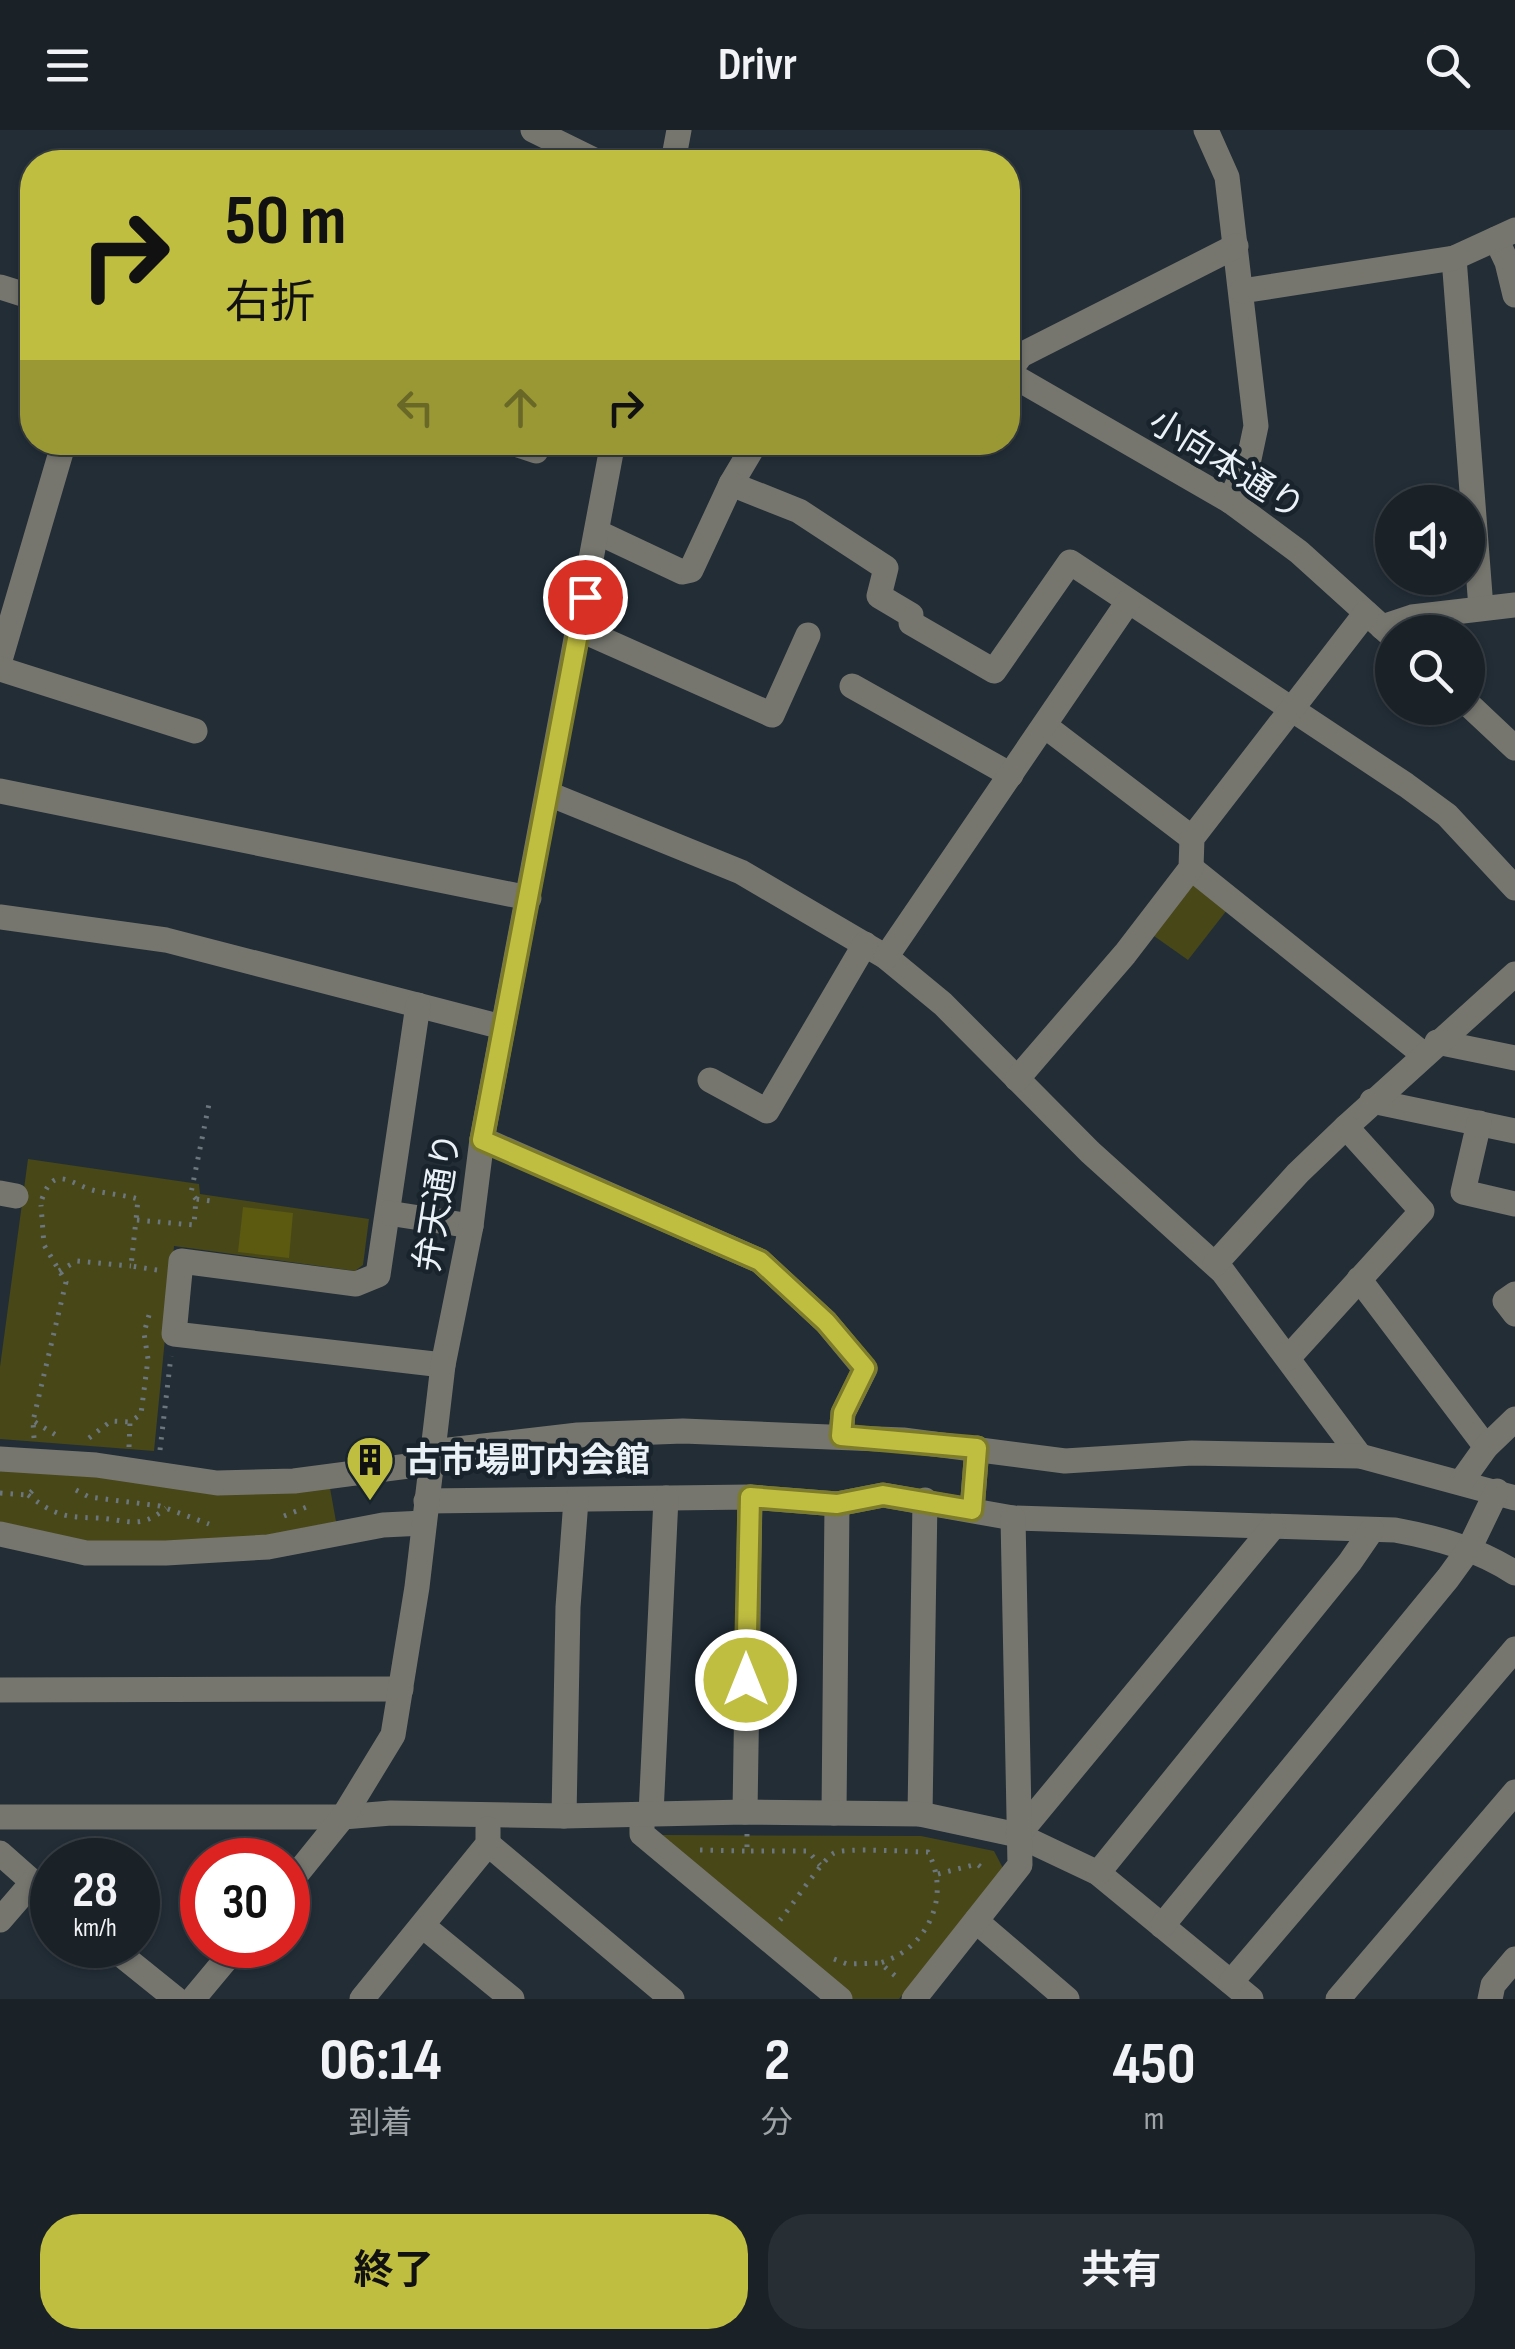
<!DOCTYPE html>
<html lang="ja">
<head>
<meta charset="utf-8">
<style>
  body { margin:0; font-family:"Sofia Sans Condensed","Noto Sans JP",sans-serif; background:#272f34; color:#f1f3f6; height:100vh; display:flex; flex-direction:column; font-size:38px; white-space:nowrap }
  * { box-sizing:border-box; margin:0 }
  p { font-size:32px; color:#9fa4a8 }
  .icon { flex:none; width:55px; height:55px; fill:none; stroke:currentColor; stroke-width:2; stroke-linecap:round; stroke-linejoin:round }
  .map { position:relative; height:1869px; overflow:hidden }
  .drawer { display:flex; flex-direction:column; background:#1a2228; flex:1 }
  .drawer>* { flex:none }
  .guide { position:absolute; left:20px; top:20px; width:1000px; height:305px; border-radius:40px; box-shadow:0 2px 8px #0004,0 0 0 2px #383f45; background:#c0be41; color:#111; overflow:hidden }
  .fabs { position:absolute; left:1375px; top:355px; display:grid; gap:20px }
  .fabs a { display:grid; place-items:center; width:110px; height:110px; border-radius:50%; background:#1a2228; box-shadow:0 2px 8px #0004,0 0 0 2px #383f45; font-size:50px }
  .speed { position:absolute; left:30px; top:1708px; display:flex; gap:20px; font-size:50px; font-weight:700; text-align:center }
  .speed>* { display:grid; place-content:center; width:130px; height:130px; border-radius:50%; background:#1a2228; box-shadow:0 2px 8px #0004,0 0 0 2px #383f45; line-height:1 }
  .speed small { font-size:25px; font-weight:400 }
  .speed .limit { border:15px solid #d22; background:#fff; color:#111 }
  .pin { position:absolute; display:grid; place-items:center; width:85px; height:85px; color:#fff; margin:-42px; border:5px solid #fff; border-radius:50%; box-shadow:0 2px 10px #0007 }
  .me { position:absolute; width:110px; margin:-55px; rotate:0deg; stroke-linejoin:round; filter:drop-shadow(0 0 8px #0008) }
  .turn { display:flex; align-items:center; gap:35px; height:210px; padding:0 40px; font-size:45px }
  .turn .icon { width:130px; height:130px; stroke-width:2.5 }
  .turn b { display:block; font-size:70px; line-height:85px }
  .lanes { display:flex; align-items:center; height:95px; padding:0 40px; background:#0003; justify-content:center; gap:50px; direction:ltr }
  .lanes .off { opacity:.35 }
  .eta { display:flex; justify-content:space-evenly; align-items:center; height:170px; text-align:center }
  .eta b { font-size:60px; font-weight:700; line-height:70px }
  .cta { display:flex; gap:20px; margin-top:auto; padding:20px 40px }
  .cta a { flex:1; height:115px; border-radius:40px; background:#c0be41; color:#111; font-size:40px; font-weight:700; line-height:115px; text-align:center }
  .cta a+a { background:#272f34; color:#f1f3f6 }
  header { display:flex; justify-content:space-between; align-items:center; height:130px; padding:0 40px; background:#1a2228; font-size:45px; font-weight:700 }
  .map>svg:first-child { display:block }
  .green { fill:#484718 }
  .forest { fill:#5b5a10 }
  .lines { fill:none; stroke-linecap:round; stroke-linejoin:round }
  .path { stroke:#6c767d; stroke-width:5; stroke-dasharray:2.5 8; stroke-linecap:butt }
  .minor { stroke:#76766f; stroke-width:25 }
  .route-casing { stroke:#7d7c2a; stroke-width:25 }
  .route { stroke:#c0be41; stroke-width:18 }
  .labels { text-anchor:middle; stroke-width:9; stroke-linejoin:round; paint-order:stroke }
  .street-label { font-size:35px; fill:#eaf1f7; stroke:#18232c }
  .poi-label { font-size:35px; font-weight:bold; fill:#eaf1f7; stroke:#18232c; text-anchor:start }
</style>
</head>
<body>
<header><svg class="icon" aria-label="menu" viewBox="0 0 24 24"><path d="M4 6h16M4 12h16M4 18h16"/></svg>Drivr<svg class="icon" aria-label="search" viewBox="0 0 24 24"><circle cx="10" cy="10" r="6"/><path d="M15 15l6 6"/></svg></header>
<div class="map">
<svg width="1515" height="1869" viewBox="0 0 1515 1869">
  <rect width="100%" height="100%" fill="#222d36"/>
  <g class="green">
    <polygon points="1193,752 1227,780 1188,830 1154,806"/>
    <polygon points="28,1029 199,1054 200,1064 369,1089 363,1135 355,1141 174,1116 154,1321 0,1309 0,1237"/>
    <polygon points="0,1338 330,1358 337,1397 266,1409 87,1416 0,1395"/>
    <polygon points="663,1705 921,1706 994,1721 1004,1740 899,1869 849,1869 661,1714"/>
  </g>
  <polygon class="forest" points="243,1077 293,1083 289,1128 238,1122"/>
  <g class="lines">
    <g class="path">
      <path d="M42 1069C55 1032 72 1056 96 1061 110 1064 124 1065 138 1069L136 1090"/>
      <polyline points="196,1069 191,1063 210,969"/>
      <polyline points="157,1140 131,1136 136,1090 194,1095 196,1069 211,1071"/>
      <polyline points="59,1141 77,1131 131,1136"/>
      <polyline points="35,1292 59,1307"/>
      <polyline points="34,1308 33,1291 66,1152 44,1115 41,1075"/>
      <polyline points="89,1308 111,1291 130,1292"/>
      <polyline points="129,1317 130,1292 141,1284 148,1229 144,1203 149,1185"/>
      <polyline points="160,1320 171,1226"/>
      <polyline points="76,1360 89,1367 160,1376 209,1394"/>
      <polyline points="0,1363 28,1365 36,1357"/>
      <path d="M28 1365C56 1386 64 1387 96 1388 127 1389 139 1401 166 1378"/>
      <polyline points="284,1386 309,1376"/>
      <polyline points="747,1704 747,1721 808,1721 820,1735"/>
      <polyline points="700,1720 747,1721"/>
      <polyline points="938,1744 977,1734 986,1741"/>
      <path d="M780 1790C792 1776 822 1730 834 1723 846 1717 911 1722 928 1722 952 1767 927 1819 880 1833L900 1850"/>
      <polyline points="834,1829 847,1834 880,1833"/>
    </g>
    <g class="minor">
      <polyline points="533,0 598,32"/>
      <polyline points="1206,0 1227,47 1256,296 1249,329 1230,371"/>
      <polyline points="673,32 679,0"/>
      <polyline points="1496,109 1507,132 1515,165"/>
      <polyline points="1454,128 1481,478"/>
      <polyline points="0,157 32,167"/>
      <polyline points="1242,161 1454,128 1515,100"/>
      <polyline points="1008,243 1230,371 1299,422 1392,506"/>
      <polyline points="1008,243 1021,225 1236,116"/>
      <polyline points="509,312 536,321"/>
      <polyline points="756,312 731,354 799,381 886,438 879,466 911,485 911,493 994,541 1070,432 1406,655 1447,685 1515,758"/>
      <polyline points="597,402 682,442 691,440 731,354"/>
      <polyline points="1382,497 1412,487 1515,475"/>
      <polyline points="579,499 772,585 808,505"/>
      <polyline points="0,530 64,312"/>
      <polyline points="0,539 195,601"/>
      <polyline points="852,556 1011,645"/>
      <polyline points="1468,574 1515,618"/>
      <polyline points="1045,596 1192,708"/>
      <polyline points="0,661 529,768"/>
      <polyline points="549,664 741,742 886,827 943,874 1090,1022 1223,1142 1360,1326"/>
      <polyline points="1191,738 1423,924"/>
      <polyline points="0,787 166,810 502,897"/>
      <polyline points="886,827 1128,472"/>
      <polyline points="418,875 378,1145 356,1154 181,1131 174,1204 443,1235"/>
      <polyline points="1437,912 1515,928"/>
      <polyline points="1017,949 1125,824 1191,738 1192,708 1366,483"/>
      <polyline points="710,950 767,981 865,814"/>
      <polyline points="1372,971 1515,1001"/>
      <polyline points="1479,993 1463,1062 1515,1074"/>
      <polyline points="482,1009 760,1131 826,1192 865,1239 843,1283 841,1306"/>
      <polyline points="0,1063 16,1066"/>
      <polyline points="388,1083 471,1096"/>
      <polyline points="1215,1134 1298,1043 1346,997 1515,844"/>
      <polyline points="1359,1149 1486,1317"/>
      <polyline points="1515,1164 1505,1171 1515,1184"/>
      <polyline points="1288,1228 1422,1081 1346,997"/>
      <polyline points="432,1322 578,1305 683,1301 903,1310 1065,1331 1192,1323 1360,1326 1515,1368"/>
      <polyline points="0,1329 96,1335 217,1353 294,1351 431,1333"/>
      <polyline points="1461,1352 1486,1317 1515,1289"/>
      <path d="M426 1371 750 1367 837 1374 883 1365 1013 1388 1395 1400C1438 1408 1478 1419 1515 1443"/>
      <polyline points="972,1380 977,1318"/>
      <polyline points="0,1404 86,1423 166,1423 268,1417 383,1395 424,1393"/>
      <polyline points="0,1560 401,1559"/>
      <polyline points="745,1682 750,1367"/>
      <polyline points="834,1683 837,1374"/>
      <polyline points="642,1684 642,1704 840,1869"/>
      <polyline points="651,1684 666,1368"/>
      <polyline points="920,1684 925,1370"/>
      <polyline points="564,1686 568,1477 576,1370"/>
      <polyline points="0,1687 343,1687 391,1683 564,1686 745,1682 920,1684 1018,1705 1098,1743 1251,1869"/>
      <polyline points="1018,1705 1273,1397"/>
      <polyline points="488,1714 672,1869"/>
      <polyline points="0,1723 52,1769"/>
      <polyline points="1098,1743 1350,1432 1372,1400"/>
      <polyline points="288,1755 343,1687 393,1605 417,1457 443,1235 471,1096 482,1009 613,312"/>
      <polyline points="0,1790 32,1753"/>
      <polyline points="976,1791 1067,1869"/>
      <polyline points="423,1796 512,1869"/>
      <polyline points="1162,1796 1448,1448 1469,1419 1497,1361"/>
      <polyline points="109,1815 176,1869"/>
      <polyline points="1231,1852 1515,1519"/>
      <polyline points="193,1869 238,1815"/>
      <polyline points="362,1869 488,1714 488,1699"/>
      <polyline points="914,1869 1020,1735 1013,1388"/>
      <polyline points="1338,1869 1515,1662"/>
      <polyline points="1490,1869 1493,1855 1515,1829"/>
    </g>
  </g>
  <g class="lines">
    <g class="route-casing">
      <polyline id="route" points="585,467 482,1010 760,1131 826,1192 865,1238 843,1283 841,1306 977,1318 972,1380 883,1365 837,1374 750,1367 746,1550"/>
    </g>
    <use href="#route" class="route"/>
  </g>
  <defs>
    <g id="building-pin" transform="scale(2.5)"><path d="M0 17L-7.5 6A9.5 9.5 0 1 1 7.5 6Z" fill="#c0be41" stroke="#18232c"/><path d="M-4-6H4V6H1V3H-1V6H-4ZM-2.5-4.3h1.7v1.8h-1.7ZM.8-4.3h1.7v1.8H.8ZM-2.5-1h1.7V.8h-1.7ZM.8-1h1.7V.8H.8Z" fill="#111"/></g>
  </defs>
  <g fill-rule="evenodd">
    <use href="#building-pin" x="370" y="1330"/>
  </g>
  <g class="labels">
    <g class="street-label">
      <text transform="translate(1227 334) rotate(32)" y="12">小向本通り</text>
      <text transform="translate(437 1072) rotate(-81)" y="12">弁天通り</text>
    </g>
    <g class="poi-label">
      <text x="405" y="1342">古市場町内会館</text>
    </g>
  </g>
</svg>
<div class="fabs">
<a><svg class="icon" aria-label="sound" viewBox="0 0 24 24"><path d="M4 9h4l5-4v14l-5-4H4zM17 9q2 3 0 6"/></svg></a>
<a><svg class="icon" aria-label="search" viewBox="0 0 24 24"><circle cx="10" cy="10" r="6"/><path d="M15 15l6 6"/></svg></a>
</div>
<div class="speed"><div>28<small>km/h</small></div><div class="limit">30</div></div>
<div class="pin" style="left:585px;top:467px;background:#d93025"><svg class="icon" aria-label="arrive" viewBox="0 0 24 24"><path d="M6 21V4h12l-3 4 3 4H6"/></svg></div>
<svg class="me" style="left:746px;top:1550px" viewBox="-20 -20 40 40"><circle r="17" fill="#c0be41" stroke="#fff" stroke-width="3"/><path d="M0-11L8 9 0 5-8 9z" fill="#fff"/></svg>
<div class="guide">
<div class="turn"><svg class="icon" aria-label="right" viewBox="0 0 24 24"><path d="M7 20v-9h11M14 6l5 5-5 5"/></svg><div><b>50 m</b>右折</div></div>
<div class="lanes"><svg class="icon off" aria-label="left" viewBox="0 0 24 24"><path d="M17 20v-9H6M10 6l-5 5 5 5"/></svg><svg class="icon off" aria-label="ahead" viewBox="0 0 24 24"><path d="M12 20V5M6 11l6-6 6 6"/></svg><svg class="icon" aria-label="right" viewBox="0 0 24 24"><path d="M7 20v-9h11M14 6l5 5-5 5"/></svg></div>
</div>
</div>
<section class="drawer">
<div class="eta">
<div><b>06:14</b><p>到着</p></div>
<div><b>2</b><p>分</p></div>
<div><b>450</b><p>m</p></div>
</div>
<div class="cta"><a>終了</a><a>共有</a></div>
</section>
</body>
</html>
